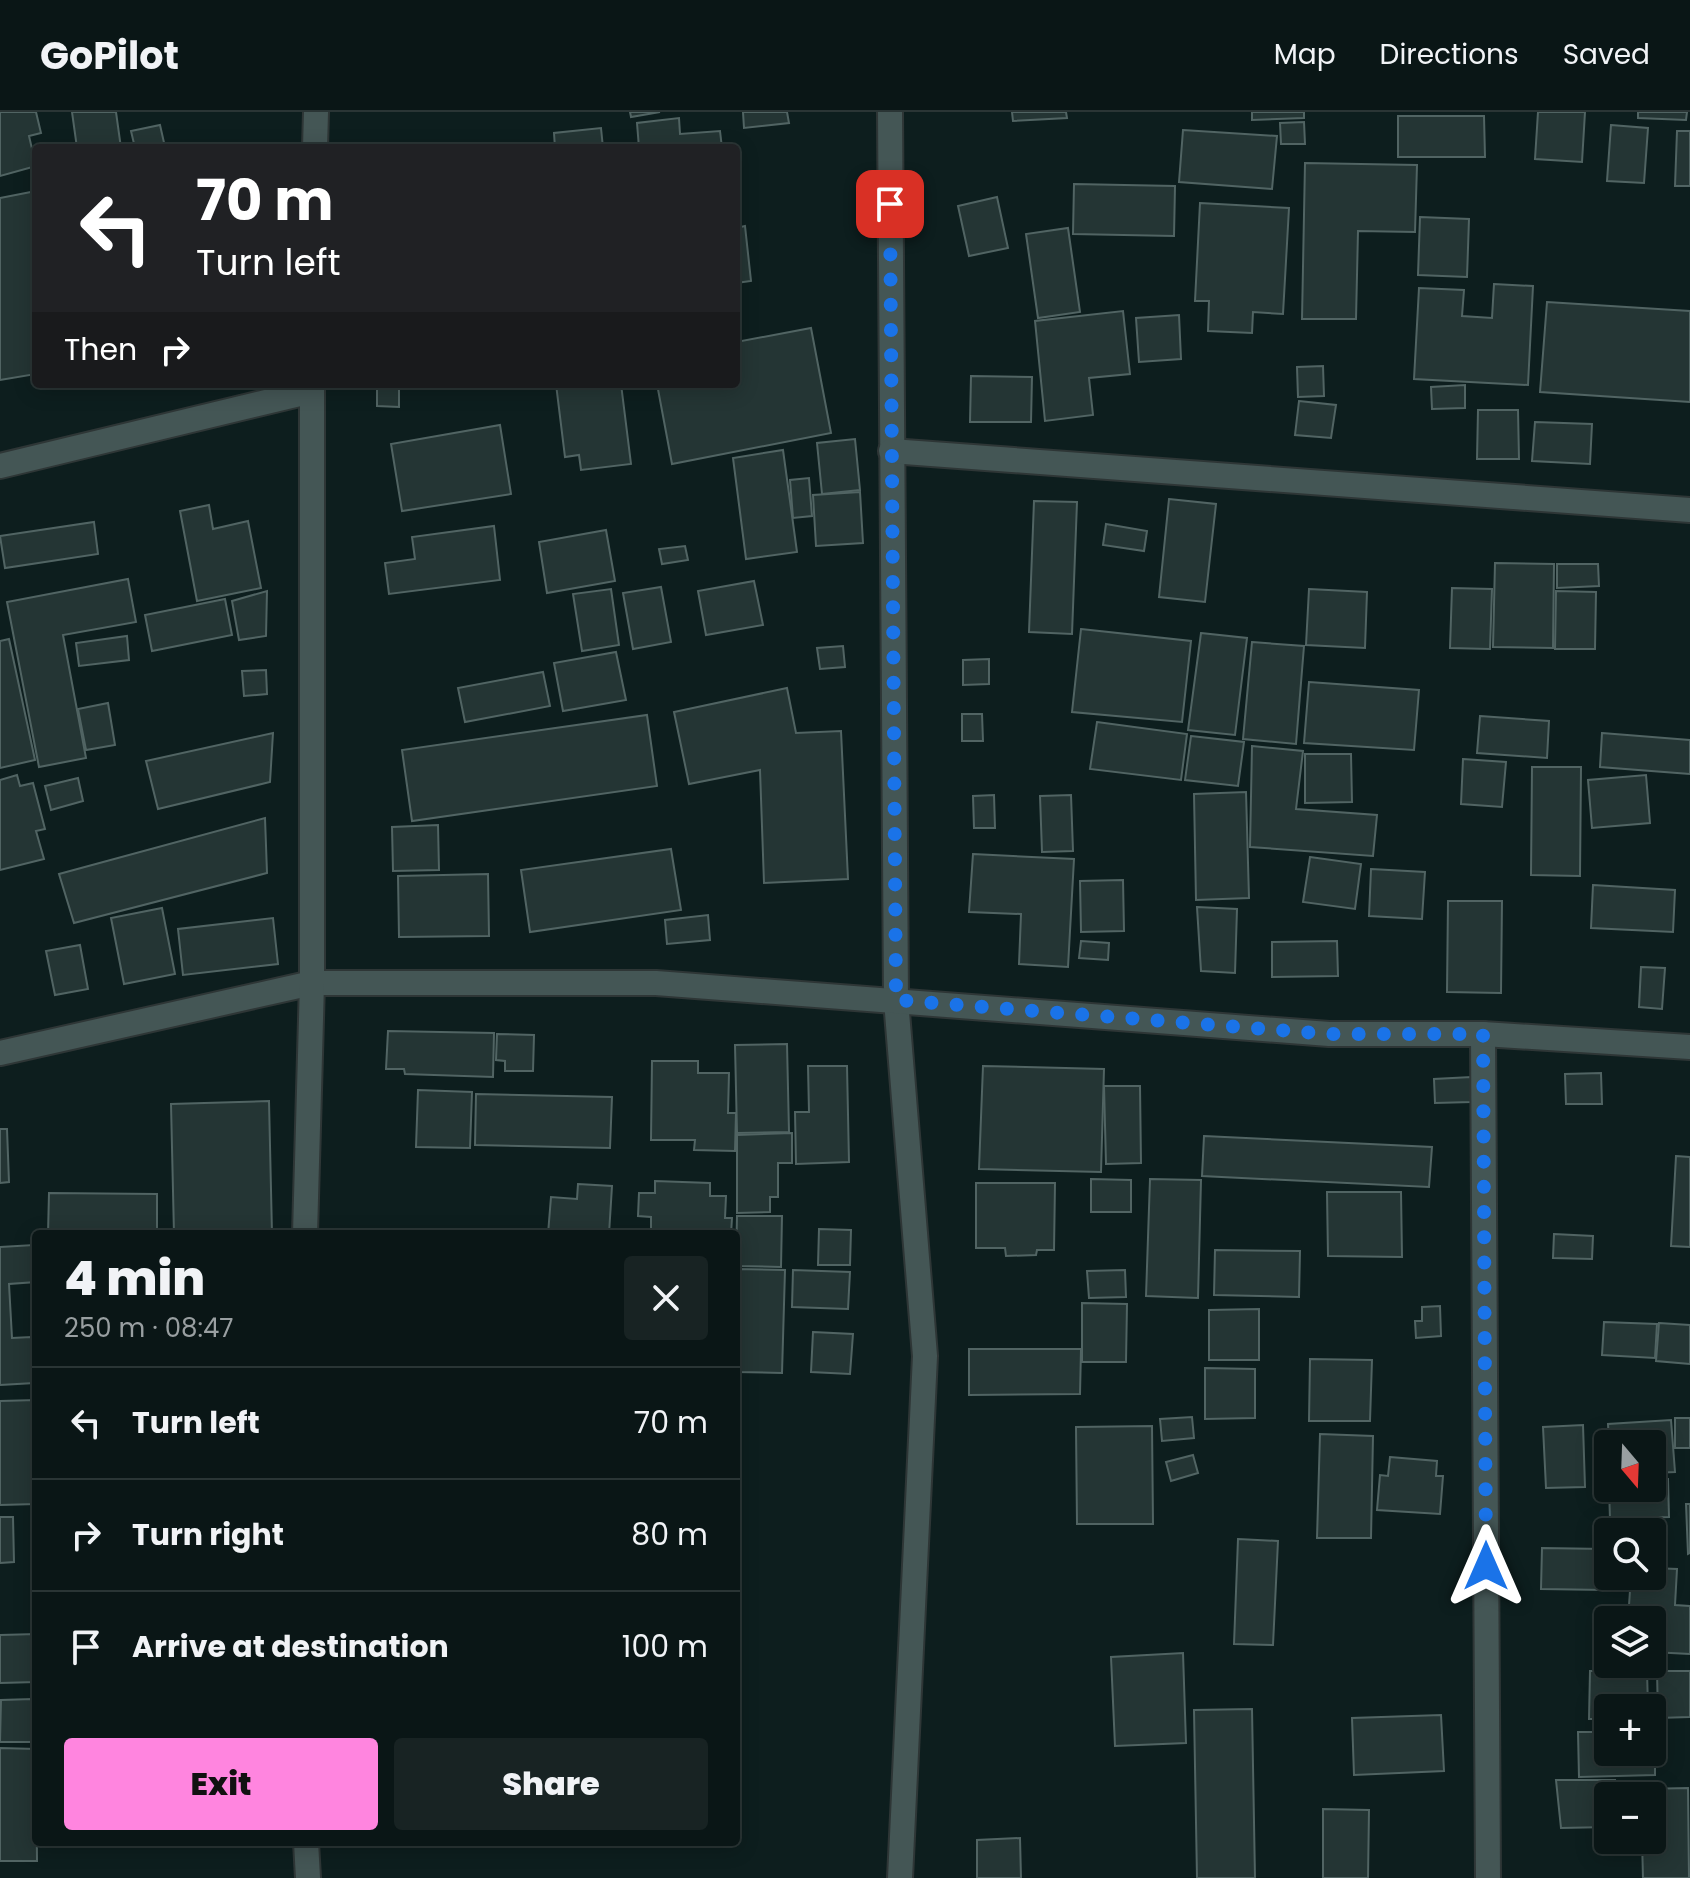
<!DOCTYPE html>
<html lang="en">
<head>
<meta charset="utf-8">
<style>
  body { margin:0; font-family:Poppins,sans-serif; background:#182323; color:#f1f3f6; height:100vh; display:flex; flex-direction:column; font-size:30px; white-space:nowrap }
  * { box-sizing:border-box; margin:0 }
  p { font-size:26px; color:#999fa1 }
  .icon { flex:none; width:44px; height:44px; fill:none; stroke:currentColor; stroke-width:2; stroke-linecap:round; stroke-linejoin:round }
  .map { position:relative; flex:1; overflow:hidden }
  .panel { position:absolute; left:32px; top:1118px; width:708px; height:616px; display:flex; flex-direction:column; background:#0a1616; border-radius:8px; box-shadow:0 4px 20px #0003,0 0 0 2px #2a3535 }
  .panel>* { flex:none }
  .guide { position:absolute; left:32px; top:32px; width:708px; height:244px; border-radius:8px; box-shadow:0 4px 20px #0003,0 0 0 2px #2a3535; background:#202124; color:#fff; overflow:hidden }
  .needle { width:52px; rotate:161deg }
  .fabs { position:absolute; left:1594px; top:1318px; display:grid; gap:16px }
  .fabs a { display:grid; place-items:center; width:72px; height:72px; border-radius:8px; background:#0a1616; box-shadow:0 4px 20px #0003,0 0 0 2px #2a3535; font-size:40px }
  .pin { position:absolute; display:grid; place-items:center; width:68px; height:68px; color:#fff; margin:-34px; border-radius:16px; box-shadow:0 4px 12px #0006 }
  .me { position:absolute; width:88px; margin:-44px; rotate:0deg; stroke-linejoin:round; filter:drop-shadow(0 0 6px #0008) }
  .turn { display:flex; align-items:center; gap:28px; height:168px; padding:0 32px; font-size:36px }
  .turn .icon { width:104px; height:104px; stroke-width:2.5 }
  .turn b { display:block; font-size:56px; line-height:68px }
  .then { display:flex; align-items:center; height:76px; padding:0 32px; background:#0003; gap:16px; font-size:30px }
  .round { display:grid; place-items:center; flex:none; width:84px; height:84px; border-radius:8px; background:#182323 }
  .head { display:flex; align-items:center; justify-content:space-between; height:136px; padding:0 32px }
  h1 { font-size:48px; font-weight:800; line-height:60px }
  .primary-button { display:flex; gap:16px; margin-top:auto; padding:16px 32px }
  .primary-button a { flex:1; height:92px; border-radius:8px; background:#ff85df; color:#111; font-size:32px; font-weight:800; line-height:92px; text-align:center }
  .primary-button a+a { background:#182323; color:#f1f3f6 }
  ul { padding:0; list-style:none }
  li { display:flex; align-items:center; gap:24px; height:112px; padding:0 32px; border-top:2px solid #2a3535 }
  li div { flex:1 }
  li b { display:block; font-size:30px }
  li em { font-style:normal }
  header { display:flex; align-items:center; gap:48px; box-sizing:border-box; height:112px; padding:0 40px; background:#0a1616; border-bottom:2px solid #2a3535 }
  header strong { font-size:38px }
  nav { display:flex; gap:44px; margin-inline-start:auto; font-size:28px }
  .map>svg:first-child { display:block }
  .building { fill:#243534; stroke:#516463; stroke-width:2 }
  .lines { fill:none; stroke-linecap:round; stroke-linejoin:round }
  .minor-casing { stroke:#2e3636; stroke-width:28 }
  .minor { stroke:#445655; stroke-width:24 }
  .route { stroke:#1a73e8; stroke-width:14; stroke-dasharray:0 25.2 }
</style>
</head>
<body>
<header>
<strong>GoPilot</strong>
<nav><a>Map</a><a>Directions</a><a>Saved</a></nav>
</header>
<div class="map">
<svg width="1690" height="1766" viewBox="0 0 1690 1766">
  <rect width="100%" height="100%" fill="#0d1e1e"/>
  <g class="building">
    <polygon points="0,0 36,0 41,21 29,24 36,54 0,64"/>
    <polygon points="72,0 116,0 121,36 77,36"/>
    <polygon points="630,0 660,0 631,5"/>
    <polygon points="743,0 787,0 789,11 744,16"/>
    <polygon points="1012,0 1066,0 1067,6 1013,9"/>
    <polygon points="1252,0 1304,0 1304,6 1252,8"/>
    <polygon points="1538,0 1585,0 1582,50 1535,47"/>
    <polygon points="1638,0 1687,0 1686,8 1638,6"/>
    <polygon points="1398,4 1484,4 1485,45 1398,45"/>
    <polygon points="679,6 680,22 720,19 722,36 639,36 637,11"/>
    <polygon points="1304,10 1305,32 1281,32 1280,11"/>
    <polygon points="160,13 165,35 135,36 131,19"/>
    <polygon points="1611,13 1648,16 1644,71 1607,69"/>
    <polygon points="601,16 603,36 555,36 554,21"/>
    <polygon points="1183,18 1277,24 1272,77 1179,70"/>
    <polygon points="1677,19 1690,19 1690,74 1675,74"/>
    <polygon points="1305,51 1417,53 1415,120 1358,119 1356,207 1302,207"/>
    <polygon points="1074,72 1175,74 1174,124 1073,122"/>
    <polygon points="36,79 36,262 0,268 0,86"/>
    <polygon points="997,85 1008,136 969,144 958,94"/>
    <polygon points="1200,91 1289,96 1283,202 1253,200 1252,221 1208,219 1209,189 1195,189"/>
    <polygon points="1420,105 1469,107 1467,165 1418,163"/>
    <polygon points="745,114 751,169 736,171 736,116"/>
    <polygon points="1068,116 1080,200 1038,206 1026,122"/>
    <polygon points="1494,172 1533,174 1528,273 1414,267 1419,176 1464,178 1462,204 1492,206"/>
    <polygon points="1547,190 1690,199 1690,290 1540,280"/>
    <polygon points="1123,199 1130,262 1089,266 1093,303 1045,309 1035,209"/>
    <polygon points="1179,203 1181,247 1139,250 1136,206"/>
    <polygon points="811,216 831,321 672,352 657,272 736,272 736,230"/>
    <polygon points="1323,254 1324,284 1298,285 1297,255"/>
    <polygon points="971,264 1032,265 1031,310 970,310"/>
    <polygon points="377,272 399,272 399,295 377,294"/>
    <polygon points="556,272 621,272 631,352 581,358 579,343 565,345"/>
    <polygon points="1465,273 1465,296 1432,297 1431,275"/>
    <polygon points="1299,289 1336,293 1331,326 1295,323"/>
    <polygon points="1478,298 1518,298 1519,347 1477,347"/>
    <polygon points="1535,310 1592,312 1590,352 1532,349"/>
    <polygon points="500,313 511,382 402,399 391,332"/>
    <polygon points="855,327 860,378 822,382 817,331"/>
    <polygon points="783,338 797,440 746,447 733,346"/>
    <polygon points="809,366 812,404 793,406 790,368"/>
    <polygon points="860,380 863,431 816,434 813,383"/>
    <polygon points="1169,387 1216,392 1205,490 1159,485"/>
    <polygon points="1034,389 1077,390 1072,522 1029,520"/>
    <polygon points="209,393 213,417 248,409 261,476 197,489 180,399"/>
    <polygon points="94,410 98,442 5,456 0,424"/>
    <polygon points="1106,412 1147,419 1144,439 1103,433"/>
    <polygon points="494,414 500,468 389,482 385,451 415,447 412,425"/>
    <polygon points="606,418 615,469 547,481 539,430"/>
    <polygon points="685,434 688,448 662,452 659,437"/>
    <polygon points="1495,451 1554,452 1553,536 1493,535"/>
    <polygon points="1557,452 1598,452 1599,474 1557,476"/>
    <polygon points="128,467 136,510 63,523 86,646 39,655 7,490"/>
    <polygon points="754,469 763,513 706,523 698,479"/>
    <polygon points="661,475 671,530 633,537 623,481"/>
    <polygon points="1452,476 1492,477 1490,537 1450,536"/>
    <polygon points="611,477 619,533 582,539 573,482"/>
    <polygon points="1309,477 1367,480 1365,536 1306,533"/>
    <polygon points="267,479 266,524 239,528 232,489"/>
    <polygon points="1556,479 1596,480 1595,537 1555,537"/>
    <polygon points="225,487 232,523 152,539 145,503"/>
    <polygon points="1081,517 1191,529 1182,610 1072,600"/>
    <polygon points="1201,521 1247,526 1235,623 1188,618"/>
    <polygon points="127,524 129,548 79,554 76,531"/>
    <polygon points="9,527 35,648 0,656 0,529"/>
    <polygon points="1252,530 1304,534 1296,632 1243,627"/>
    <polygon points="843,534 845,555 820,557 817,536"/>
    <polygon points="616,540 626,588 563,599 554,551"/>
    <polygon points="989,547 989,572 963,573 963,548"/>
    <polygon points="266,558 267,582 244,584 242,559"/>
    <polygon points="543,560 550,594 465,610 458,576"/>
    <polygon points="1309,570 1419,578 1414,638 1304,631"/>
    <polygon points="787,576 796,621 841,619 848,767 764,771 760,658 689,672 674,600"/>
    <polygon points="108,591 115,633 86,638 78,597"/>
    <polygon points="962,602 982,602 983,629 962,629"/>
    <polygon points="647,603 657,674 412,709 402,638"/>
    <polygon points="1480,604 1549,609 1547,646 1477,641"/>
    <polygon points="1097,610 1187,622 1181,668 1090,657"/>
    <polygon points="273,621 270,670 158,697 146,649"/>
    <polygon points="1602,621 1690,628 1690,662 1600,655"/>
    <polygon points="1191,624 1244,630 1238,674 1185,668"/>
    <polygon points="1252,634 1303,639 1296,697 1377,703 1373,744 1250,735"/>
    <polygon points="1305,642 1351,642 1352,690 1305,691"/>
    <polygon points="1463,647 1506,650 1502,695 1461,692"/>
    <polygon points="1532,655 1581,655 1580,764 1531,763"/>
    <polygon points="17,663 20,674 33,671 45,717 36,719 44,747 0,758 0,668"/>
    <polygon points="1646,663 1650,711 1592,716 1588,668"/>
    <polygon points="78,666 83,689 51,698 45,674"/>
    <polygon points="1246,680 1249,786 1196,788 1194,682"/>
    <polygon points="994,683 995,716 974,716 973,684"/>
    <polygon points="1071,683 1073,739 1042,740 1040,684"/>
    <polygon points="265,706 267,761 74,811 59,762"/>
    <polygon points="438,713 439,758 393,759 392,715"/>
    <polygon points="671,737 681,798 530,820 521,758"/>
    <polygon points="973,742 1074,747 1068,855 1019,852 1021,802 969,800"/>
    <polygon points="1310,745 1361,752 1355,797 1303,790"/>
    <polygon points="1371,757 1425,760 1422,807 1369,804"/>
    <polygon points="488,762 489,824 399,825 398,764"/>
    <polygon points="1123,768 1124,819 1081,820 1080,769"/>
    <polygon points="1593,773 1675,778 1673,820 1591,816"/>
    <polygon points="1448,789 1502,789 1501,881 1447,880"/>
    <polygon points="1197,795 1237,797 1235,861 1201,859"/>
    <polygon points="162,796 175,862 124,872 111,806"/>
    <polygon points="708,803 710,828 667,832 665,808"/>
    <polygon points="273,806 278,852 183,863 178,817"/>
    <polygon points="1081,829 1109,831 1108,848 1079,846"/>
    <polygon points="1337,829 1338,864 1272,865 1272,830"/>
    <polygon points="80,833 88,877 55,883 46,839"/>
    <polygon points="1641,855 1665,856 1662,897 1639,895"/>
    <polygon points="388,919 494,921 493,965 405,962 404,957 386,957"/>
    <polygon points="497,922 534,923 533,959 505,959 505,949 496,948"/>
    <polygon points="787,932 789,1020 737,1021 735,933"/>
    <polygon points="652,949 698,949 698,961 729,961 728,1001 736,1001 735,1039 694,1038 695,1028 651,1028"/>
    <polygon points="808,954 847,954 849,1050 796,1052 795,1000 809,1000"/>
    <polygon points="983,954 1104,957 1101,1060 979,1057"/>
    <polygon points="1601,961 1602,992 1566,992 1565,962"/>
    <polygon points="1471,965 1471,990 1435,991 1434,967"/>
    <polygon points="1104,974 1140,974 1141,1051 1106,1052"/>
    <polygon points="418,978 472,980 470,1036 416,1035"/>
    <polygon points="476,982 612,985 610,1036 475,1033"/>
    <polygon points="269,989 272,1122 174,1122 171,992"/>
    <polygon points="0,1017 7,1017 9,1070 0,1071"/>
    <polygon points="792,1021 792,1051 778,1051 778,1085 770,1085 770,1100 737,1101 737,1023"/>
    <polygon points="1204,1024 1432,1035 1429,1075 1202,1064"/>
    <polygon points="1676,1044 1690,1045 1690,1135 1671,1134"/>
    <polygon points="1091,1067 1131,1068 1131,1100 1091,1100"/>
    <polygon points="1150,1067 1201,1068 1198,1186 1146,1184"/>
    <polygon points="655,1069 710,1071 710,1084 726,1084 725,1106 732,1106 731,1122 651,1122 651,1105 638,1104 639,1081 655,1081"/>
    <polygon points="976,1071 1055,1071 1054,1138 1037,1138 1036,1143 1006,1144 1005,1136 976,1136"/>
    <polygon points="578,1072 612,1074 609,1122 548,1122 551,1085 577,1087"/>
    <polygon points="1327,1080 1401,1080 1402,1145 1328,1144"/>
    <polygon points="49,1081 157,1082 157,1122 48,1122"/>
    <polygon points="737,1104 782,1104 781,1155 736,1154"/>
    <polygon points="819,1117 851,1118 850,1153 818,1153"/>
    <polygon points="1554,1122 1593,1124 1592,1147 1553,1146"/>
    <polygon points="34,1133 36,1170 9,1172 12,1226 31,1225 34,1271 0,1273 0,1135"/>
    <polygon points="1215,1138 1300,1139 1299,1185 1214,1183"/>
    <polygon points="736,1157 785,1158 782,1261 736,1260"/>
    <polygon points="793,1158 850,1160 848,1197 792,1195"/>
    <polygon points="1125,1158 1126,1185 1089,1186 1087,1159"/>
    <polygon points="1082,1191 1127,1192 1126,1250 1082,1250"/>
    <polygon points="1440,1194 1441,1224 1416,1226 1415,1209 1422,1209 1422,1195"/>
    <polygon points="1259,1197 1259,1248 1209,1248 1209,1198"/>
    <polygon points="1604,1210 1657,1212 1655,1246 1602,1243"/>
    <polygon points="1659,1211 1690,1213 1690,1252 1656,1249"/>
    <polygon points="813,1220 853,1222 850,1262 811,1260"/>
    <polygon points="969,1237 1081,1237 1080,1282 969,1283"/>
    <polygon points="1310,1247 1372,1248 1370,1309 1309,1309"/>
    <polygon points="1205,1256 1255,1257 1255,1306 1205,1307"/>
    <polygon points="36,1288 36,1392 0,1393 0,1289"/>
    <polygon points="1192,1305 1194,1326 1162,1329 1160,1307"/>
    <rect x="1675" y="1306" width="15" height="30"/>
    <polygon points="1671,1308 1675,1360 1652,1361 1652,1332 1609,1332 1608,1312"/>
    <polygon points="1583,1313 1585,1375 1546,1376 1543,1315"/>
    <polygon points="1152,1314 1153,1412 1077,1412 1076,1315"/>
    <polygon points="1320,1322 1373,1324 1371,1426 1317,1426"/>
    <polygon points="1193,1343 1198,1361 1171,1369 1166,1350"/>
    <polygon points="1390,1345 1437,1349 1436,1364 1443,1364 1440,1402 1377,1398 1380,1363 1388,1364"/>
    <polygon points="1668,1367 1669,1405 1610,1407 1609,1376 1652,1376 1652,1368"/>
    <polygon points="1686,1392 1690,1392 1690,1441 1688,1442"/>
    <polygon points="0,1405 13,1405 14,1450 0,1451"/>
    <polygon points="1238,1427 1278,1429 1273,1533 1234,1532"/>
    <polygon points="1542,1436 1605,1437 1605,1478 1541,1477"/>
    <polygon points="1652,1456 1677,1457 1675,1493 1690,1494 1690,1542 1652,1540 1652,1508 1628,1508 1631,1464 1652,1464"/>
    <polygon points="36,1522 36,1570 0,1571 0,1523"/>
    <polygon points="1183,1541 1186,1631 1115,1634 1111,1545"/>
    <polygon points="1590,1559 1647,1559 1648,1596 1608,1596 1608,1607 1589,1607"/>
    <polygon points="1657,1559 1690,1559 1690,1605 1658,1606"/>
    <polygon points="32,1587 33,1630 0,1630 1,1588"/>
    <polygon points="1252,1597 1255,1766 1197,1766 1194,1598"/>
    <polygon points="1441,1603 1444,1659 1354,1663 1352,1606"/>
    <polygon points="1652,1619 1655,1619 1655,1663 1579,1665 1578,1620 1608,1620 1608,1640 1652,1640"/>
    <polygon points="0,1636 36,1637 37,1749 0,1749"/>
    <polygon points="1556,1668 1615,1668 1615,1684 1608,1684 1608,1715 1561,1716"/>
    <polygon points="1688,1676 1689,1766 1643,1766 1642,1728 1652,1728 1652,1684 1642,1684 1642,1677"/>
    <polygon points="1323,1697 1369,1698 1368,1766 1323,1766"/>
    <polygon points="1020,1726 1021,1766 977,1766 977,1728"/>
  </g>
  <g class="lines">
    <g class="minor-casing">
      <g id="minor">
        <polyline points="890,0 896,888 925,1244 900,1766"/>
        <polyline points="315,36 316,0"/>
        <polyline points="891,339 1690,398"/>
        <polyline points="0,354 312,279"/>
        <polyline points="1483,922 1488,1766"/>
        <polyline points="0,941 312,871 656,871 1329,922 1483,922 1690,935"/>
        <polyline points="305,1122 312,871 312,272"/>
        <polyline points="306,1730 308,1766"/>
      </g>
    </g>
    <use href="#minor" class="minor"/>
  </g>
  <g class="lines">
    <polyline class="route" points="890,92 896,888 1329,922 1483,922 1486,1454"/>
  </g>
</svg>
<div class="fabs">
<a><svg class="needle" viewBox="-14 -14 28 28"><path d="M0-13l5 13h-10z" fill="#e53935"/><path d="M0 13l5-13h-10z" fill="#999fa1"/></svg></a>
<a><svg class="icon" aria-label="search" viewBox="0 0 24 24"><circle cx="10" cy="10" r="6"/><path d="M15 15l6 6"/></svg></a>
<a><svg class="icon" aria-label="layers" viewBox="0 0 24 24"><path d="M12 4l9 5-9 5-9-5zM3 14l9 5 9-5"/></svg></a>
<a>+</a>
<a>−</a>
</div>
<div class="pin" style="left:890px;top:92px;background:#d93025"><svg class="icon" aria-label="arrive" viewBox="0 0 24 24"><path d="M6 21V4h12l-3 4 3 4H6"/></svg></div>
<svg class="me" style="left:1486px;top:1454px" viewBox="-20 -20 40 40"><path d="M0-17L14 15 0 8-14 15z" fill="#1a73e8" stroke="#fff" stroke-width="4"/></svg>
<div class="guide">
<div class="turn"><svg class="icon" aria-label="left" viewBox="0 0 24 24"><path d="M17 20v-9H6M10 6l-5 5 5 5"/></svg><div><b>70 m</b>Turn left</div></div>
<div class="then">Then<svg class="icon" aria-label="right" viewBox="0 0 24 24"><path d="M7 20v-9h11M14 6l5 5-5 5"/></svg></div>
</div>
<section class="panel">
<div class="head"><div><h1>4 min</h1><p>250 m · 08:47</p></div><a class="round"><svg class="icon" aria-label="close" viewBox="0 0 24 24"><path d="M6 6l12 12M18 6L6 18"/></svg></a></div>
<ul>
<li><svg class="icon" aria-label="left" viewBox="0 0 24 24"><path d="M17 20v-9H6M10 6l-5 5 5 5"/></svg><div><b>Turn left</b></div><em>70 m</em></li>
<li><svg class="icon" aria-label="right" viewBox="0 0 24 24"><path d="M7 20v-9h11M14 6l5 5-5 5"/></svg><div><b>Turn right</b></div><em>80 m</em></li>
<li><svg class="icon" aria-label="arrive" viewBox="0 0 24 24"><path d="M6 21V4h12l-3 4 3 4H6"/></svg><div><b>Arrive at destination</b></div><em>100 m</em></li>
</ul>
<div class="primary-button"><a>Exit</a><a>Share</a></div>
</section>
</div>
</body>
</html>
